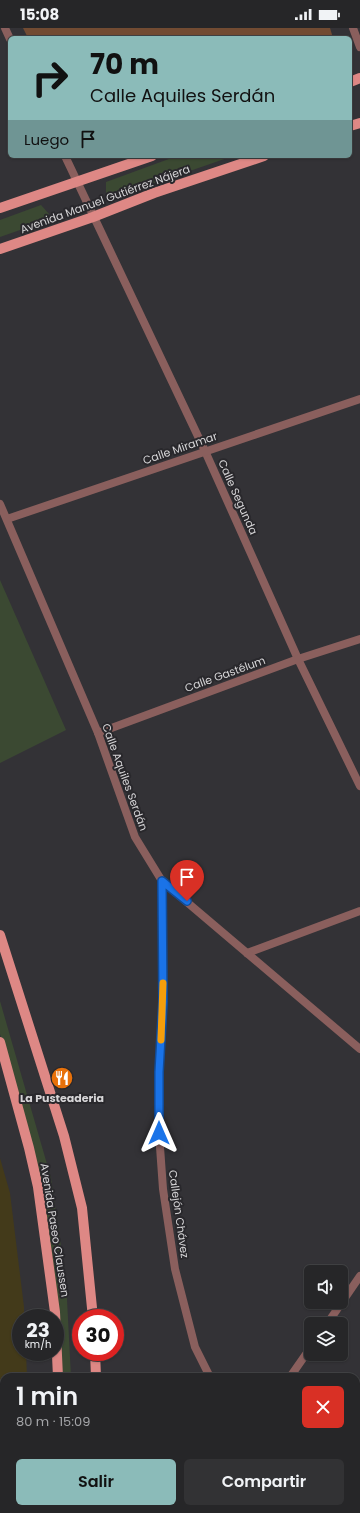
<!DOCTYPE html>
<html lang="es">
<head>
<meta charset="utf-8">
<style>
  body { margin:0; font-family:Poppins,sans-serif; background:#323234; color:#f1f3f6; height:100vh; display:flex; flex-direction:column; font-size:15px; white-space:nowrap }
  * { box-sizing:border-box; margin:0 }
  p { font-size:13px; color:#a4a5a8 }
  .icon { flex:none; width:22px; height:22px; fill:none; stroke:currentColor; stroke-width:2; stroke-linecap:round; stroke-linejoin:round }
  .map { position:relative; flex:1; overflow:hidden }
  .details { position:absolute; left:0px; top:1345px; width:360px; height:140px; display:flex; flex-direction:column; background:#262628; border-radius:12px 12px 0 0; box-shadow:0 1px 3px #0004,0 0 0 1px #424345 }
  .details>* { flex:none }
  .hud { position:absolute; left:8px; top:8px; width:344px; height:122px; border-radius:6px; box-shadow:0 1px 3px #0004,0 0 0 1px #424345; background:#8bbbb9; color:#111; overflow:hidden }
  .controls { position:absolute; left:304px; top:1237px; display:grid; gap:8px }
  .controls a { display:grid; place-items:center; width:44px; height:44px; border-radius:6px; background:#262628; box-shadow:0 1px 3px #0004,0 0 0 1px #424345; font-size:20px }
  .speed { position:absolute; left:12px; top:1281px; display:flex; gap:8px; font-size:20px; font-weight:700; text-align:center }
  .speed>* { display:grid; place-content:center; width:52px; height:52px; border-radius:50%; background:#262628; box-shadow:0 1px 3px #0004,0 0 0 1px #424345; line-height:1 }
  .speed small { font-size:10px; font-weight:400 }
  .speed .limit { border:6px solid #d22; background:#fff; color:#111 }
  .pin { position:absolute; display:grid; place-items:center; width:34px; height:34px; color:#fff; margin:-41px -17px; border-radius:50% 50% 50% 0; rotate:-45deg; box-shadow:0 0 4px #0007 }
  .pin .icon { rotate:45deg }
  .me { position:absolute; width:44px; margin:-22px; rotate:0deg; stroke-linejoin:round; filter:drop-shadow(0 0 3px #0008) }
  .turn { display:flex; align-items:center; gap:14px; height:84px; padding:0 16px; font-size:18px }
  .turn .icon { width:52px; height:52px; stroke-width:2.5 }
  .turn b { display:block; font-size:28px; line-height:34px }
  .then { display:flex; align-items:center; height:38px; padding:0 16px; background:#0003; gap:8px; font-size:15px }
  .round { display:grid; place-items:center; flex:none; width:42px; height:42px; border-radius:6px; background:#323234 }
  .summary { display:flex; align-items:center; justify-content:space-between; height:68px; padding:0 16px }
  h1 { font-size:24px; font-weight:600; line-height:30px }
  .cta { display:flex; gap:8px; margin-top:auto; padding:8px 16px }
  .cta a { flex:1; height:46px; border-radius:6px; background:#8bbbb9; color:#111; font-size:16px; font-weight:600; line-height:46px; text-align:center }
  .cta a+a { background:#323234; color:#f1f3f6 }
  .status { display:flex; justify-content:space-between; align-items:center; height:28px; padding:0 20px; background:#262628; direction:ltr }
  .status svg { height:11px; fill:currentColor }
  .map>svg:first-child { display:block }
  .green { fill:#3b4932 }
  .sand { fill:#433a1a }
  .building { fill:#724b32 }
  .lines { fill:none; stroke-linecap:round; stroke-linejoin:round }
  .minor { stroke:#8a5f5d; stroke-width:8 }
  .tertiary { stroke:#8a5f5d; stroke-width:8 }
  .primary { stroke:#de8885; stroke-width:10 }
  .route-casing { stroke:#114b97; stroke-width:10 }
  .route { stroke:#1a73e8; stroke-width:7 }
  .slow { stroke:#f59e0b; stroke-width:7 }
  .labels { text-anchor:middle; stroke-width:4; stroke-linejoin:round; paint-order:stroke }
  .street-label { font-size:11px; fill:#d6d5d7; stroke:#29282c }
  .poi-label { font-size:11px; font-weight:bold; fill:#d6d5d7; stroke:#29282c }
</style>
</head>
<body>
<div class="status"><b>15:08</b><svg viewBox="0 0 49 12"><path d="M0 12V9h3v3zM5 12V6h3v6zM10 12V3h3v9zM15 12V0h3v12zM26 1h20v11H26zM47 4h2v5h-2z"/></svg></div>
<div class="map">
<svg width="360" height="1485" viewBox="0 0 360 1485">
  <rect width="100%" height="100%" fill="#333236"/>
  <g class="green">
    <polygon points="177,128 233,128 115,169 106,165 106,154"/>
    <polygon points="41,177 49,186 43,194 0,209 0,192"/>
    <polygon points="0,552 66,702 0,735"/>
    <polygon points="0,973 51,1150 66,1252 71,1349 59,1349 54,1255 41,1149 0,1006"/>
  </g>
  <polygon class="sand" points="0,1130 10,1165 24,1279 24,1290 21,1290 21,1324 26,1324 27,1349 4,1349 4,1481 31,1481 32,1485 0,1485"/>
  <polygon class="building" points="23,0 330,0 333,10 28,10"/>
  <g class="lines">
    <g class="minor">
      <polyline points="5,0 10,11"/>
      <polyline points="353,0 360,19"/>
      <polyline points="65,128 205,423 298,631 360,758"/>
      <polyline points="7,491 360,371"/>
      <polyline points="98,705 298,631 360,611"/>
      <polyline points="162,853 163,974 159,1044 159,1105 163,1161 175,1241 195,1319 210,1349"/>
      <polyline points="247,925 360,883"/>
      <polyline points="327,1296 360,1248"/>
      <polyline points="290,1349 311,1319"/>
      <polyline points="193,1485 196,1481"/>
    </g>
    <polyline class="tertiary" points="0,476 98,705 135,809 162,853 360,1021"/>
    <g class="primary">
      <polyline points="350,54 360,50"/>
      <polyline points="350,98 360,95"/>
      <polyline points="0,180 152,128"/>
      <polyline points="0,221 93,189 154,165 264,128"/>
      <polyline points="0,907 64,1108 82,1180 93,1290"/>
      <polyline points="0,1014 29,1120 38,1159 55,1284 58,1349"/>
      <polyline points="95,1324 96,1349"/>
      <polyline points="67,1481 67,1485"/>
      <polyline points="104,1481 104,1485"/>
    </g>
  </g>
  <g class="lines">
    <g class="route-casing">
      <polyline id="route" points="159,1105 159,1044 163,974 162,853 187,873"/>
    </g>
    <use href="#route" class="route"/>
    <polyline class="slow" points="161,1012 163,955"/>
  </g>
  <defs>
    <g id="restaurant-disc" transform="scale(1.15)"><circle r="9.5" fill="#e8710a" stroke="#29282c"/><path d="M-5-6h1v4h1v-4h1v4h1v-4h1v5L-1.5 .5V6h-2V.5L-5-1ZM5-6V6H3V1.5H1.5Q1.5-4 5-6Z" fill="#fff"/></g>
  </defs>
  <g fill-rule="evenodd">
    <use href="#restaurant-disc" x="62" y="1050"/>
  </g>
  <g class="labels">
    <g class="street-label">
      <text transform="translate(105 171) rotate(-20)" y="4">Avenida Manuel Gutiérrez Nájera</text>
      <text transform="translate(180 420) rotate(-19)" y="4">Calle Miramar</text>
      <text transform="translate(238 469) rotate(66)" y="4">Calle Segunda</text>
      <text transform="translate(225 646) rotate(-20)" y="4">Calle Gastélum</text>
      <text transform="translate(125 749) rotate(70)" y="4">Calle Aquiles Serdán</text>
      <text transform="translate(179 1186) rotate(82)" y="4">Callejón Chávez</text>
      <text transform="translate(55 1202) rotate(81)" y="4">Avenida Paseo Claussen</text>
    </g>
    <g class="poi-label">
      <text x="62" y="1074">La Pusteaderia</text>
    </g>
  </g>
</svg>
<div class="controls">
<a><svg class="icon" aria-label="sound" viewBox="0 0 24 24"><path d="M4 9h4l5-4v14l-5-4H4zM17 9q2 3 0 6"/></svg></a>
<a><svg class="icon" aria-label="layers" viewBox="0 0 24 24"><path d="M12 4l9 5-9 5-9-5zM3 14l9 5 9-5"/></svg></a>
</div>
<div class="speed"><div>23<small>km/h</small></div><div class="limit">30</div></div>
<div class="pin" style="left:187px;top:873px;background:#d93025"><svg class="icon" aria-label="arrive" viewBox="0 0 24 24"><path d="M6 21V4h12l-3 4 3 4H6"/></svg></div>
<svg class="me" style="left:159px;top:1105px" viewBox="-20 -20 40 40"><path d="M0-17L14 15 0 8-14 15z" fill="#1a73e8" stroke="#fff" stroke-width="4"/></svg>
<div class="hud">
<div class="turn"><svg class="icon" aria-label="right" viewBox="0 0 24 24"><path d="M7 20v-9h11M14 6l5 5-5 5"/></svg><div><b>70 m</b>Calle Aquiles Serdán</div></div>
<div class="then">Luego<svg class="icon" aria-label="arrive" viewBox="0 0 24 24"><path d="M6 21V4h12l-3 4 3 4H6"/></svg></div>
</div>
<section class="details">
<div class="summary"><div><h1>1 min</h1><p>80 m · 15:09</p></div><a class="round" style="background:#d93025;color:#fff"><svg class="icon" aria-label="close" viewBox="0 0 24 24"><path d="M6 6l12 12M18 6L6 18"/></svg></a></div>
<div class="cta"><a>Salir</a><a>Compartir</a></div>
</section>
</div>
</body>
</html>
